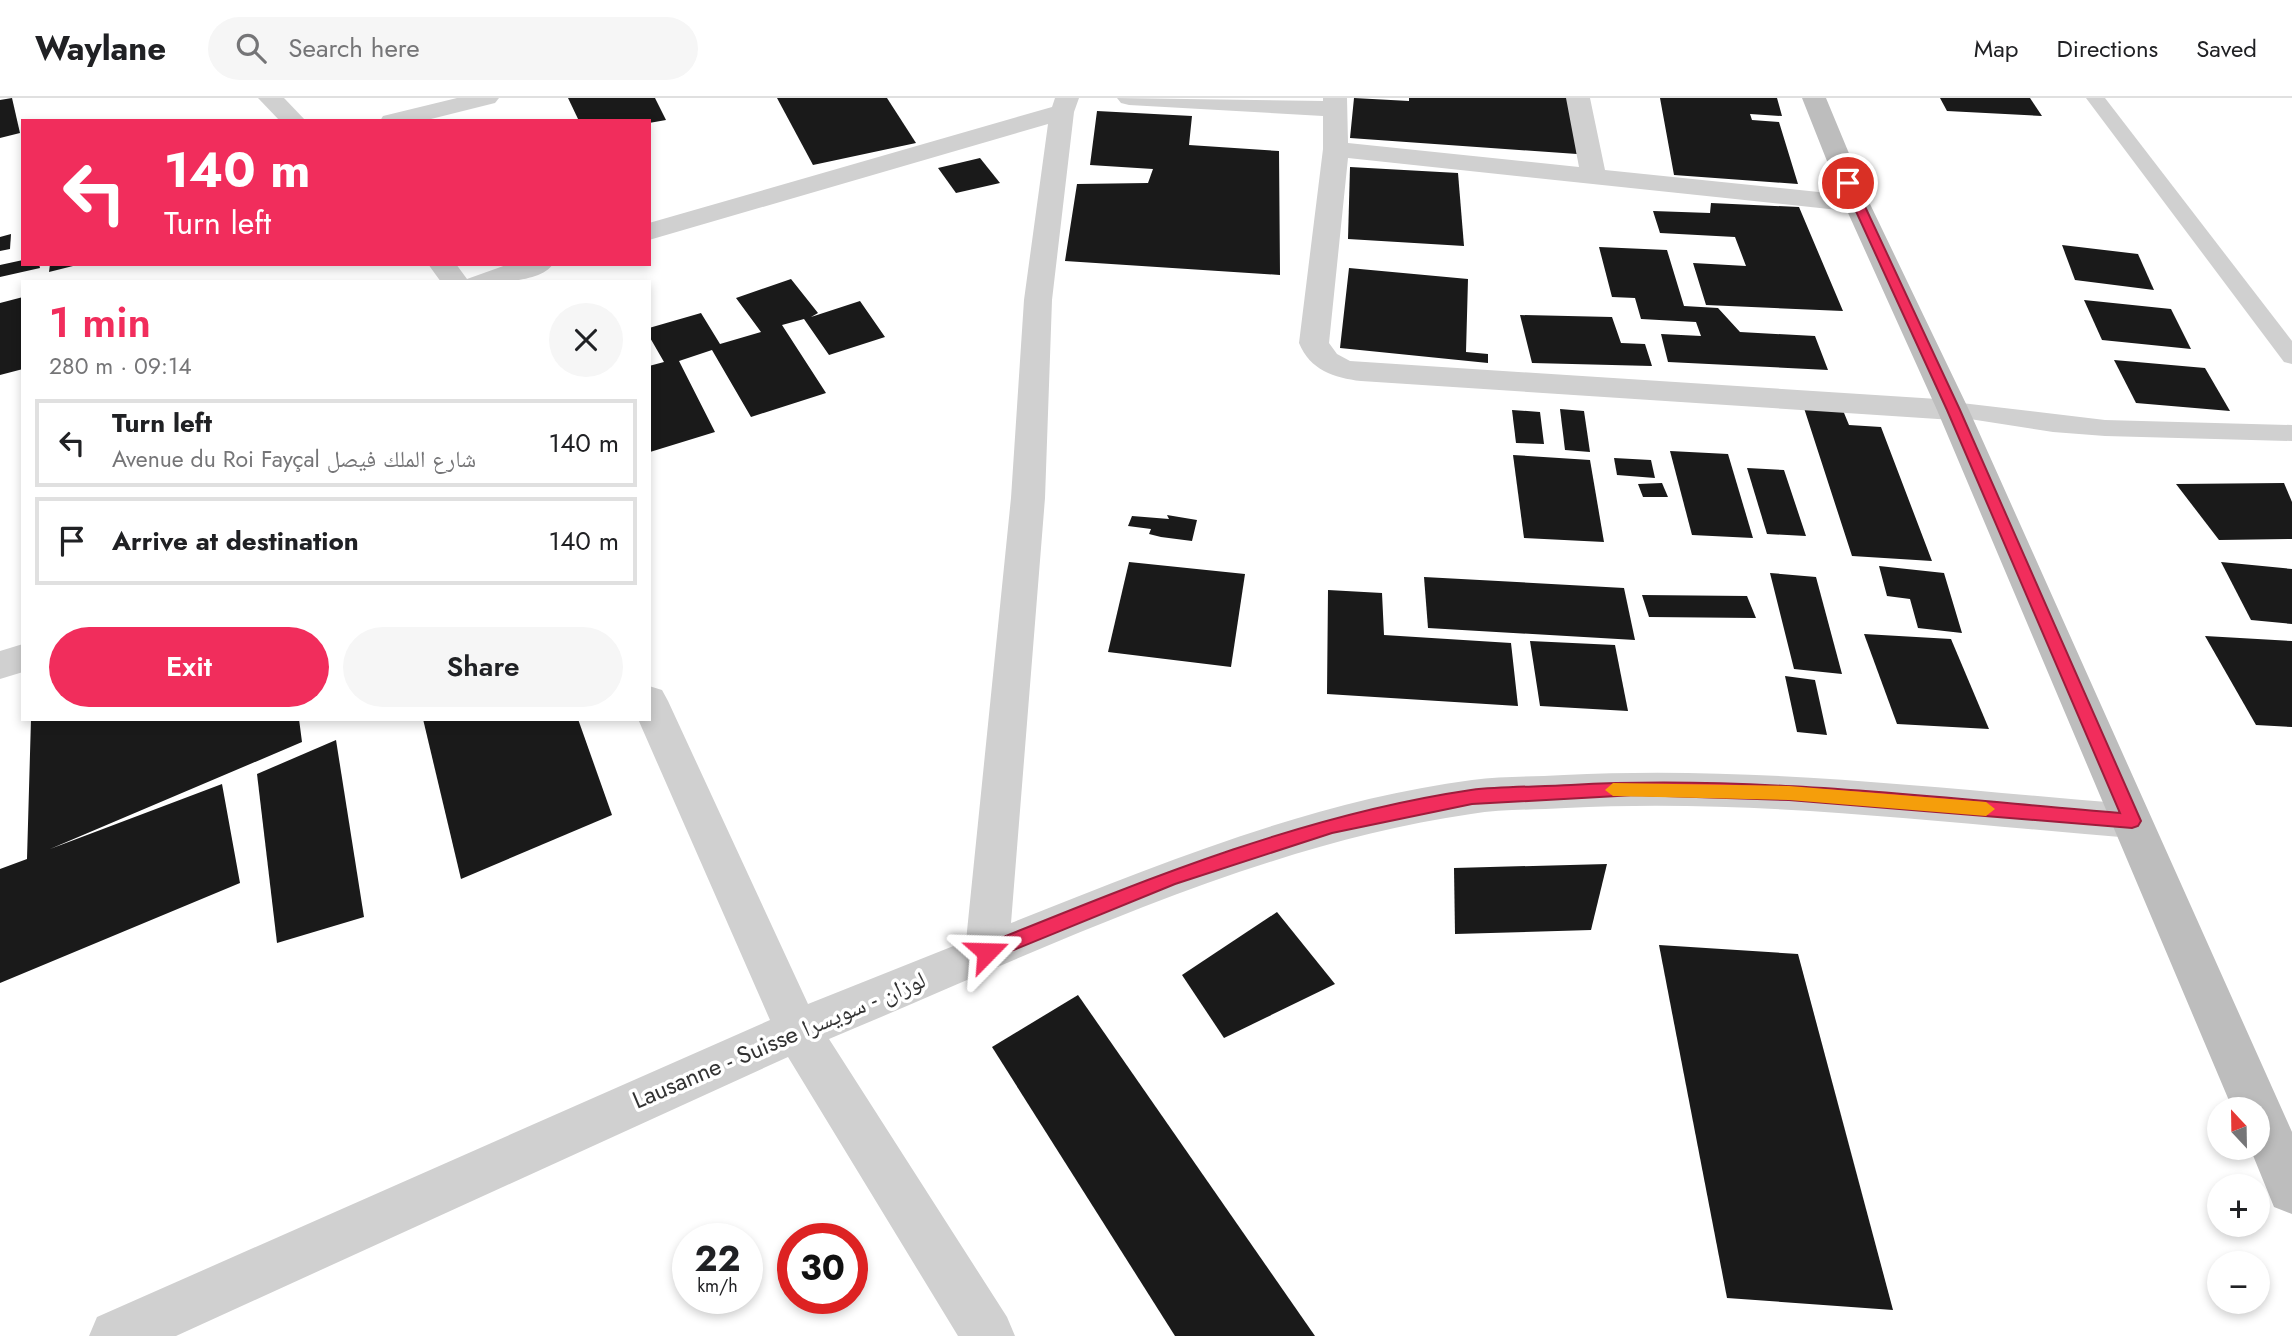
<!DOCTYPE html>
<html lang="en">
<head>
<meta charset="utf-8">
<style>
  body { margin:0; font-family:Jost,"Noto Naskh Arabic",sans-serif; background:#f6f6f6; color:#202124; height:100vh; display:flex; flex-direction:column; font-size:26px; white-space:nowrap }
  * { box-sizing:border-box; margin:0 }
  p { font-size:23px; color:#757577 }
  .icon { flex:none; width:38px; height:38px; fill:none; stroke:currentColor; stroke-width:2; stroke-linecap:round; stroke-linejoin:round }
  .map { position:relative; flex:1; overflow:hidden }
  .drawer { position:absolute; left:21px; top:182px; width:630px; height:441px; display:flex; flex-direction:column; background:#fff; border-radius:0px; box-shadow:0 4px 10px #0003 }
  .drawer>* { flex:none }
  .guide { position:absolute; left:21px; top:21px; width:630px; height:147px; border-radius:0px; box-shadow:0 4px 10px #0003; background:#f12d5c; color:#fff; overflow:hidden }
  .needle { width:46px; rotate:338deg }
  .controls { position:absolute; left:2207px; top:999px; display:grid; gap:14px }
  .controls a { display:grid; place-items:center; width:63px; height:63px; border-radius:50%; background:#fff; box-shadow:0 4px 10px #0003; font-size:35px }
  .speed { position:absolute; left:672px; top:1125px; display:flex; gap:14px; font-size:35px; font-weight:700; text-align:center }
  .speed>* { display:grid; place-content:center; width:91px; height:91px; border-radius:50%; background:#fff; box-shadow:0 4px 10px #0003; line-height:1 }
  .speed small { font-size:18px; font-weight:400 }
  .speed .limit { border:10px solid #d22; background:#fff; color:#111 }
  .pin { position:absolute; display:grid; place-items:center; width:60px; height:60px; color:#fff; margin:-30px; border:4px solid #fff; border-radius:50%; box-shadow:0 2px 7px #0007 }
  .me { position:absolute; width:77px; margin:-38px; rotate:68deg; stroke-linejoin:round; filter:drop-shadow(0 0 5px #0008) }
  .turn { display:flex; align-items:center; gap:24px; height:147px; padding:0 28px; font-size:32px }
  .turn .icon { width:91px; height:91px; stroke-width:2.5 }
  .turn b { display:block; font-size:49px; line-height:60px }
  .round { display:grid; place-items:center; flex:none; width:74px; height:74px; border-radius:37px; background:#f6f6f6 }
  .summary { display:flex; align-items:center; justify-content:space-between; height:119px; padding:0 28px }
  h1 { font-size:42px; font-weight:600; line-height:52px; color:#f12d5c }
  .button { display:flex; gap:14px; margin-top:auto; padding:14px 28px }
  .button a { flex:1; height:80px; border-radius:42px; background:#f12d5c; color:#fff; font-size:28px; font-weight:600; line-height:80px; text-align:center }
  .button a+a { background:#f6f6f6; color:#202124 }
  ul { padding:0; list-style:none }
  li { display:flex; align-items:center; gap:21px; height:88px; margin:0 14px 10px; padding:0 14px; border:4px solid #e0e0e0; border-radius:0px }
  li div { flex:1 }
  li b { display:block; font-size:26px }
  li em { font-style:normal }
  header { display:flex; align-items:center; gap:42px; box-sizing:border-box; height:98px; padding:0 35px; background:#fff; border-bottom:2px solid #e0e0e0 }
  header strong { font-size:33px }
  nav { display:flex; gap:38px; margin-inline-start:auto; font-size:24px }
  .search { width:490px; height:63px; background:#f6f6f6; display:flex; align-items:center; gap:18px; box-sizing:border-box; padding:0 24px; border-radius:38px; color:#757577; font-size:26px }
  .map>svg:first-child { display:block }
  .building { fill:#1a1a1a }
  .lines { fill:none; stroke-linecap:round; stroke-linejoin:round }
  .lane { fill:#d0d0d0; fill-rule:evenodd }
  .street { fill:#d0d0d0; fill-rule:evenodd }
  .secondary { fill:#bdbdbd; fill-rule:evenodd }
  .route { fill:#f12d5c; stroke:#9d1d3c; stroke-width:2 }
  .slow { fill:#f59e0b }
  .labels { text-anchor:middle; stroke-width:7; stroke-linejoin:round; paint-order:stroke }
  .street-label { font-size:24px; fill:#333; stroke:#fff }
</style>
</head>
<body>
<header>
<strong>Waylane</strong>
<div class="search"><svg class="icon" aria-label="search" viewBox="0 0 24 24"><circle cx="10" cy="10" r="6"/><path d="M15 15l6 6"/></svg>Search here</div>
<nav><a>Map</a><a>Directions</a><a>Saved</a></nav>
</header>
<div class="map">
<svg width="2292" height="1238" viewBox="0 0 2292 1238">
  <rect width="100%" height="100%" fill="#fff"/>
  <g class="building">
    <polygon points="12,0 20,35 0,40 0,2"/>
    <polygon points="568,0 655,0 666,22 649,25 579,23"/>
    <polygon points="777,0 887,0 916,45 813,67"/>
    <polygon points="1354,0 1409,3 1409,0 1571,0 1577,56 1350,40"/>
    <polygon points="1660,0 1777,0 1782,18 1750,16 1752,22 1779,24 1798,86 1674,77"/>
    <polygon points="1940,0 2030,0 2042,18 1947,13"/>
    <polygon points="1097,13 1192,18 1189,47 1279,53 1280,177 1065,163 1077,86 1148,85 1153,71 1090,67"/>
    <polygon points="980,60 1000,85 956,95 938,70"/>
    <polygon points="1350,69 1458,75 1464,148 1348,141"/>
    <polygon points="1711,105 1799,109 1843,213 1706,207 1693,165 1746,168 1735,139 1660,135 1653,113 1710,115"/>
    <polygon points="11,136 10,151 0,153 0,139"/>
    <polygon points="2062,147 2138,156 2154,192 2075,182"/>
    <polygon points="1599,149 1667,152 1684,208 1718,210 1740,234 1815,238 1828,272 1668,264 1661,236 1701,238 1696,224 1641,221 1635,200 1612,199"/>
    <polygon points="23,162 23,166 39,166 40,170 0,179 0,167"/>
    <polygon points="50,166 77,166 77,167 49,174"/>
    <polygon points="1349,170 1468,181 1466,254 1488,256 1488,265 1340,250"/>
    <polygon points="791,181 818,215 811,219 860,203 885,239 829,257 804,221 782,227 826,295 751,319 712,252 679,263 715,334 650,354 649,268 664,264 649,238 649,230 701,215 720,246 761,234 736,200"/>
    <polygon points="23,199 23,271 0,277 0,205"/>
    <polygon points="2084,202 2171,211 2191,251 2102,242"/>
    <polygon points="1520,217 1612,219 1621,245 1645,246 1652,268 1532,265"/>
    <polygon points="2114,262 2205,270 2230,313 2136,305"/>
    <polygon points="1803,307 1842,310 1849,327 1881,329 1932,463 1852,458"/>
    <polygon points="1560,311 1584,313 1590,354 1565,352"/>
    <polygon points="1512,312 1540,314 1544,346 1516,345"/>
    <polygon points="1670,353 1728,356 1753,440 1692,437"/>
    <polygon points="1513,357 1590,362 1604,444 1524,440"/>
    <polygon points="1614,360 1651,362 1655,380 1617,377"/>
    <polygon points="1747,370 1784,372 1806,438 1767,436"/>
    <polygon points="1662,385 1668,399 1643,399 1638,386"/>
    <polygon points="2284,385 2292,404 2292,441 2219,442 2176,386"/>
    <polygon points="1167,417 1197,422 1192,443 1161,439 1149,436 1151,431 1128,428 1132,418 1169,421"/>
    <polygon points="1129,464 1245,476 1231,569 1108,554"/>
    <polygon points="2221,464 2292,471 2292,526 2251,522"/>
    <polygon points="1879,468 1944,475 1962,535 1918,530 1910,501 1887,498"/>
    <polygon points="1770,475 1816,479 1842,576 1794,571"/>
    <polygon points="1424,479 1624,490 1635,542 1428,530"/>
    <polygon points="1328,492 1382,495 1384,537 1511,545 1518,608 1327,596"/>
    <polygon points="1642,497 1747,498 1756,520 1649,519"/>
    <polygon points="1864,536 1951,541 1989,631 1897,626"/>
    <polygon points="2205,538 2292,543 2292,629 2256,627"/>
    <polygon points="1530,543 1615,547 1628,613 1540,608"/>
    <polygon points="1785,578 1815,582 1827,637 1797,634"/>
    <polygon points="31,621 299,621 302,644 50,751 222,686 240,785 0,885 0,771 27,761"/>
    <polygon points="423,621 578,621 612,717 461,781"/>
    <polygon points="336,642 364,819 277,845 257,676"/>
    <polygon points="1607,766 1591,832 1455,836 1454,770"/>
    <polygon points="1277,814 1335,886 1224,940 1182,877"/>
    <polygon points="1659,847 1798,856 1893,1212 1727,1200"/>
    <polygon points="1078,897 1315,1238 1175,1238 992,949"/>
  </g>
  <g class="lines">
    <g class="lane">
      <polygon points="2086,0 2105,0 2292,243 2292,266 2284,264"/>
      <polygon points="1953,304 2105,322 2292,327 2292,343 2105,338 2053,334 1944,317 1941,312 1944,307"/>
    </g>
    <g class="street">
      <polygon points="258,0 284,0 306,23 280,23"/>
      <polygon points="457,0 499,0 495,5 423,23 380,23 383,18"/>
      <path d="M1055 0H1079L1074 14 1052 202 1045 400 1011 825C1160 766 1312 703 1472 682 1502 678 1533 679 1564 677 1753 667 1943 691 2132 706L2146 711 2152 723 2146 735 2132 740C1944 725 1754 700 1566 710 1535 712 1502 711 1471 716 1254 747 1031 857 829 941L1007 1219 1015 1238H958L788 959 176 1238H89L97 1219 770 922 638 621H649V588L662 592 668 603 808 906 966 843 1011 400 1024 202 1048 26 649 142V125L1052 9Z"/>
      <path d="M1117 0 1323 3V0H1347L1348 45 1579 69 1566 0H1590L1605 72 1857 98 1866 100 1870 106 1866 112 1857 114 1348 60 1329 245 1337 256 1350 263 1953 302 1964 305 1969 312 1964 319 1953 322 1361 283C1334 280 1310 272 1299 245L1323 51V18L1129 7 1121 5Z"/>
      <path d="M428 166H456L467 181 509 166H553C537 190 467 184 441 184Z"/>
      <polygon points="23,546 23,574 0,581 0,553"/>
    </g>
    <polygon class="secondary" points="1802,0 1826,0 1870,106 1969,312 2292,1034 2292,1116 2274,1109 2250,1050 2258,1050 2258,1012 2233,1012 1937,312 1844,106"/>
  </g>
  <path class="route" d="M1848 82 1854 85 1960 312 2141 723 2138 728 2132 730 1789 702 1635 697 1472 706 1332 735 1175 786 994 860H981L978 854 981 848C1140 784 1301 717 1471 692 1504 688 1538 689 1571 687 1754 677 1938 700 2120 715L1947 312 1843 85Z"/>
  <polygon class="slow" points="1613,685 1789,688 1986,704 1995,711 1986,718 1789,702 1613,698 1605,692"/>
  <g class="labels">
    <g class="street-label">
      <text transform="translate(779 942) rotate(-23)" y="8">Lausanne - Suisse لوزان - سويسرا</text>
    </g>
  </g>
</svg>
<div class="controls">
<a><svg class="needle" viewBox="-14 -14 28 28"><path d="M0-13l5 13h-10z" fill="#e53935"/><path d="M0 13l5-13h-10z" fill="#757577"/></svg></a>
<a>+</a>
<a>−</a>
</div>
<div class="speed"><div>22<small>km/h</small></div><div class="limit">30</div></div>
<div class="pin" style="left:1848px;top:85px;background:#d93025"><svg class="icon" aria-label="arrive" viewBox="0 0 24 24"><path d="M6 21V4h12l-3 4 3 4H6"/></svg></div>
<svg class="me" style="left:987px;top:854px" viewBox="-20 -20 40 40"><path d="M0-17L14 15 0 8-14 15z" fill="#f12d5c" stroke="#fff" stroke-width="4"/></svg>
<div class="guide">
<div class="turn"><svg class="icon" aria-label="left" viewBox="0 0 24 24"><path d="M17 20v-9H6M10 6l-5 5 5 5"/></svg><div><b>140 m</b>Turn left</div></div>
</div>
<section class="drawer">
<div class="summary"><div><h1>1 min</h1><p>280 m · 09:14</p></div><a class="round"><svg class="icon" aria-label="close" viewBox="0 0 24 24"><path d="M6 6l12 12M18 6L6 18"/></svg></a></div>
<ul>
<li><svg class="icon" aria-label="left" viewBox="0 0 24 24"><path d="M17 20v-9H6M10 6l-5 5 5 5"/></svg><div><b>Turn left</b><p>Avenue du Roi Fayçal شارع الملك فيصل</p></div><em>140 m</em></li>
<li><svg class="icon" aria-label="arrive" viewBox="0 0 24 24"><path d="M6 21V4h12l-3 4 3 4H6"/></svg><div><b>Arrive at destination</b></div><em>140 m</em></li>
</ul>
<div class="button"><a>Exit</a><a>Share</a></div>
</section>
</div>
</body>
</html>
